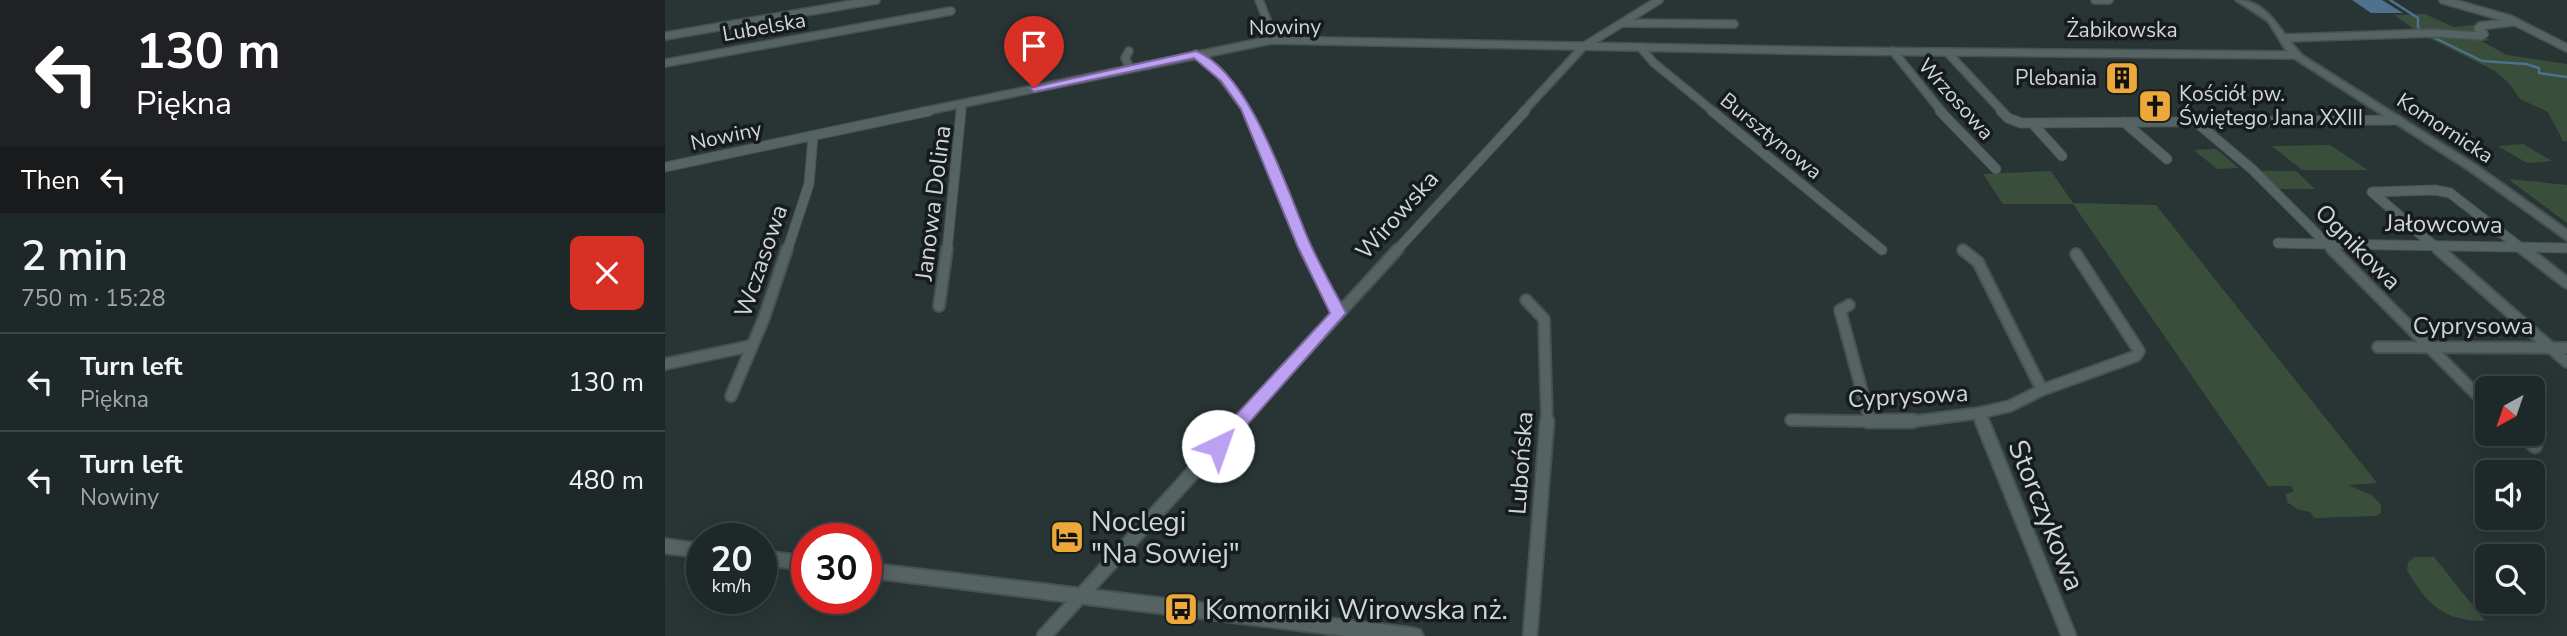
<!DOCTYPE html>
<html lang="en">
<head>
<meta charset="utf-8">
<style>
  body { margin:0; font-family:"Nunito Sans",sans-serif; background:#273030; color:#f1f3f6; height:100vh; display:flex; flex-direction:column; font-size:26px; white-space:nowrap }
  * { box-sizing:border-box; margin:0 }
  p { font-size:23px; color:#a1a6a8 }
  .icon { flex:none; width:38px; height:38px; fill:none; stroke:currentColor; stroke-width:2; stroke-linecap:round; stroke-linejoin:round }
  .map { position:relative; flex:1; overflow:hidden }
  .side { display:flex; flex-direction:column; background:#1f2828; width:665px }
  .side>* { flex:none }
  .hud { background:#202124; color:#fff; overflow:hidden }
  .needle { width:46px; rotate:220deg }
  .controls { position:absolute; left:1810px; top:376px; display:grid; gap:14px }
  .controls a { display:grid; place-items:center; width:70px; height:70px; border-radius:10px; background:#1f2828; box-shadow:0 4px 18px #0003,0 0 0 2px #3c4445; font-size:35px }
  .speed { position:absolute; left:21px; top:523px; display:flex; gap:14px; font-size:35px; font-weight:700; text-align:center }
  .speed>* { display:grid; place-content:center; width:91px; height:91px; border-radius:50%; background:#1f2828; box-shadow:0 4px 18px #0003,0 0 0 2px #3c4445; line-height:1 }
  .speed small { font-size:18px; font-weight:400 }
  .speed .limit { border:10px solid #d22; background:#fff; color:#111 }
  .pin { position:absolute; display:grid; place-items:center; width:60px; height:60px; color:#fff; margin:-72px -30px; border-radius:50% 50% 50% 0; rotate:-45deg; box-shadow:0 0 7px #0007 }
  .pin .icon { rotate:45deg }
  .me { position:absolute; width:77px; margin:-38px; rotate:42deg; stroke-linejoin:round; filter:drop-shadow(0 0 5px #0008) }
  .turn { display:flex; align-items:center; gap:24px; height:147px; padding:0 21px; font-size:32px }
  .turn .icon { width:91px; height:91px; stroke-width:2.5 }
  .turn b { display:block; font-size:49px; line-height:60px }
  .then { display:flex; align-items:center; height:66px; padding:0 21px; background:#0003; gap:14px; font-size:26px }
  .round { display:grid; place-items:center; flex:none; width:74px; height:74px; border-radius:10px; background:#273030 }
  .head { display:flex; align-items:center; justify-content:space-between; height:119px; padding:0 21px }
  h1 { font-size:42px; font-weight:600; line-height:52px }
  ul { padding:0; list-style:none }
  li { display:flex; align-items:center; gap:21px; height:98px; padding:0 21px; border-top:2px solid #3c4445 }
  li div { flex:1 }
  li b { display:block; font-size:26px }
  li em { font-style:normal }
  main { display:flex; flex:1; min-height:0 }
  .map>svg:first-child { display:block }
  .green { fill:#394f3c }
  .water { fill:#4e718d }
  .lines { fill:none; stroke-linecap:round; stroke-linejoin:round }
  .stream { stroke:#4e718d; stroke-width:2.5 }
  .minor-far3-casing { stroke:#475151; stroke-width:10 }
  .minor-far2-casing { stroke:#475151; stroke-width:11 }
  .minor-far1-casing { stroke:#475151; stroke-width:14 }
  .minor-casing { stroke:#475151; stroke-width:17 }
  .tertiary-casing { stroke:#475151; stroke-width:4 }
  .minor-far3 { stroke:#566363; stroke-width:7 }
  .minor-far2 { stroke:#566363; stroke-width:9 }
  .minor-far1 { stroke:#566363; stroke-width:10 }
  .minor { stroke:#566363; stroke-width:13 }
  .tertiary { fill:#566363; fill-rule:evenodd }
  .route { fill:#bca0f2; stroke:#7a689d; stroke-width:2 }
  .labels { text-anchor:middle; stroke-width:7; stroke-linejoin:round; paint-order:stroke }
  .far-street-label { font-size:21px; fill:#cfd6d6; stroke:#161c1b }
  .far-poi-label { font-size:21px; fill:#cfd6d6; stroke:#161c1b; text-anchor:end }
  .street-label { font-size:24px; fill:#cfd6d6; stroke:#161c1b }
  .near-street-label { font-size:28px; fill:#cfd6d6; stroke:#161c1b }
  .near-poi-label { font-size:28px; fill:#cfd6d6; stroke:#161c1b; text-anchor:start }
</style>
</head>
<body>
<main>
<section class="side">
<div class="hud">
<div class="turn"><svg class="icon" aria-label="left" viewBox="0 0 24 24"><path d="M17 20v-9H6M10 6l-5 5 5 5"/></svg><div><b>130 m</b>Piękna</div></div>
<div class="then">Then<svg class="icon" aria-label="left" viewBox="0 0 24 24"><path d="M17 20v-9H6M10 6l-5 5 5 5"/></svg></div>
</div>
<div class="head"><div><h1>2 min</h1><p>750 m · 15:28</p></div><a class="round" style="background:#d93025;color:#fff"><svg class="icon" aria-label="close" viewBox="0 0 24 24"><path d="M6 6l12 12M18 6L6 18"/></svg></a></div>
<ul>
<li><svg class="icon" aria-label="left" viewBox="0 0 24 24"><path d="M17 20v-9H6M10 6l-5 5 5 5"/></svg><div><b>Turn left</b><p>Piękna</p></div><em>130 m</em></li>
<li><svg class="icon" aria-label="left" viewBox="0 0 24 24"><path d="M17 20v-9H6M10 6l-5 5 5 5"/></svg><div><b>Turn left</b><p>Nowiny</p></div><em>480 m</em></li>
</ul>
</section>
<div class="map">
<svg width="1902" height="636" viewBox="0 0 1902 636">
  <rect width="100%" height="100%" fill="#293535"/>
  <g class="green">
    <polygon points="1760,14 1789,27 1818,24 1811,26 1816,33 1808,36 1826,40 1816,41 1842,55 1902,64 1902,141 1898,141 1883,112 1855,99 1844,83 1830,71 1752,32 1730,15"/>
    <polygon points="1858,144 1887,161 1862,163 1833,146"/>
    <polygon points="1665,145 1703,170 1637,170 1607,146"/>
    <polygon points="1551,149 1574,168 1552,169 1529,150"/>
    <polygon points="1386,171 1408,203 1491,205 1712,483 1683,485 1707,495 1716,505 1716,513 1710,516 1649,518 1645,512 1632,509 1622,502 1621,494 1629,491 1626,486 1603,486 1408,204 1338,204 1318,174"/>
    <polygon points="1596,171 1631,171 1650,189 1614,189"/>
    <polygon points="1845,179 1902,185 1902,223 1847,182"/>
    <path d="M1750 557H1769L1820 621C1779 621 1762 605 1742 570L1743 562Z"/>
  </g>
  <polygon class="water" points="1687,0 1717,0 1738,13 1706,13"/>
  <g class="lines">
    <g class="stream">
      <polyline points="1725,0 1753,18 1753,28 1757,31"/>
      <polyline points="1764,35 1817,61 1861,64 1874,68 1874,73 1902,77"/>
    </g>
    <g class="minor-far3-casing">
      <g id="minor-far3">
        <polyline points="594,0 610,40"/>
        <polyline points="1430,0 1444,0"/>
        <polyline points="1778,0 1845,19 1902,48"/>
        <polyline points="959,23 1069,24"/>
        <polyline points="0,36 211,0"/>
        <polyline points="1618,38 1768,33 1816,36 1819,34 1813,29 1815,26 1848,22"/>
        <polyline points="975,47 989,63 1049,112"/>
        <polyline points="464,51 460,58 465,68"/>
        <polyline points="1228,51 1277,112"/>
        <polyline points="1282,52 1338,112"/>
        <polyline points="531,54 552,71 583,112"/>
        <polyline points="0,63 286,11"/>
        <polyline points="256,112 606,40 1169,51 1631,55"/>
        <polyline points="296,112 297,104"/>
        <polyline points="858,112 918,47 994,0"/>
      </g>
    </g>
    <g class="minor-far2-casing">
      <g id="minor-far2">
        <polyline points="582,111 596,139 641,251"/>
        <polyline points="1047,111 1217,250"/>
        <polyline points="1275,111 1331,169"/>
        <polyline points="1336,111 1343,118 1356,123 1733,120"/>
        <polyline points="1459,122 1502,159"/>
        <polyline points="1531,122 1587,169 1669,251"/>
        <polyline points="1367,123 1397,156"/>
        <polyline points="0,167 264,111"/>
        <polyline points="1613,243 1902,248"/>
        <polyline points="122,251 144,184 148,136"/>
        <polyline points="282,251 296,111"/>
        <polyline points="731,251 860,111"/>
        <polyline points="1775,251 1707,192 1770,190 1785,193 1860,251"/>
      </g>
    </g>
    <g class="minor-far1-casing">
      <g id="minor-far1">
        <polyline points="640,249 673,313"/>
        <polyline points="1667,249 1822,405"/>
        <polyline points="1773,249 1902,362"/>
        <polyline points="1858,249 1902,283"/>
        <polyline points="1298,250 1313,262 1377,390"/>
        <polyline points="861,300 879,319 882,423"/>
        <polyline points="1184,305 1175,310 1205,421"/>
        <polyline points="274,306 282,249"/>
        <polyline points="1713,347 1902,348"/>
        <polyline points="0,364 85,346"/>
        <polyline points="66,396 99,318 122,249"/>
        <polyline points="1314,413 1318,423"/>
        <polyline points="1126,420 1243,422 1314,413 1345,406 1377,390 1471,356 1474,351 1411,254"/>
        <polyline points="574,423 733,249"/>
      </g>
    </g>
    <g class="minor-casing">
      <g id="minor">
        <polyline points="1203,421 1248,421"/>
        <polyline points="1317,421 1404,636"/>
        <polyline points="1858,434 1870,446"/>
        <polyline points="379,636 575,421"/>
        <polyline points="865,636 882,421"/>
      </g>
    </g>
    <g class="tertiary-casing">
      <g id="tertiary">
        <path d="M1571 0C1605 0 1616 36 1638 56L1812 166 1902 230V240L1804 170 1632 60 1621 50 1603 21Z"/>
        <polygon points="0,539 37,544 37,558 0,553"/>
        <polygon points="96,551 142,556 142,570 96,565"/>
        <polygon points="201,563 748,628 755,630 758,636 680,636 201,577"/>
      </g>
    </g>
    <use href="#minor-far3" class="minor-far3"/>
    <use href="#minor-far2" class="minor-far2"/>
    <use href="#minor-far1" class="minor-far1"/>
    <use href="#minor" class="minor"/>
    <use href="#tertiary" class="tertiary"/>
  </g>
  <path class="route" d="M531 51C585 72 622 190 644 241 655 266 669 290 681 313L559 451H546L543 446 546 442 665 313 632 245 576 109 556 81 529 58 369 92 364 88Z"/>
  <defs>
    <g id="building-square" transform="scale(1.75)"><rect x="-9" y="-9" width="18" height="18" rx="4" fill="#eca93a" stroke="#161c1b"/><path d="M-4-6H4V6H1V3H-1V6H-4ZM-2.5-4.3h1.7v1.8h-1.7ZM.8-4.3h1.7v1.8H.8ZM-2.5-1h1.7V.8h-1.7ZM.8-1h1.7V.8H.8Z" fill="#111"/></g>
    <g id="church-square" transform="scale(1.75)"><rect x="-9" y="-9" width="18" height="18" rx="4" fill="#eca93a" stroke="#161c1b"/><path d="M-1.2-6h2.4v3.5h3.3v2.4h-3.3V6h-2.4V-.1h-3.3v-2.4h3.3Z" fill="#111"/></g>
    <g id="hotel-square" transform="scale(1.75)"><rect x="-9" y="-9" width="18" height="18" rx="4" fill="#eca93a" stroke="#161c1b"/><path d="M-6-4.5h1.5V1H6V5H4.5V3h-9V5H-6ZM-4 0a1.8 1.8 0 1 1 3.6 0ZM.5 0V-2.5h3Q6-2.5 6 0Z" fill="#111"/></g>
    <g id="bus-square" transform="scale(1.75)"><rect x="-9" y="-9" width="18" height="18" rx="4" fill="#eca93a" stroke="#161c1b"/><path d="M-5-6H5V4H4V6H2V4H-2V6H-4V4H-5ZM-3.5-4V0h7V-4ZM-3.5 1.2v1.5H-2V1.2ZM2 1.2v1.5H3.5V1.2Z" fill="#111"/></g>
  </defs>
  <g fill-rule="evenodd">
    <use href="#building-square" x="1457" y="78"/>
    <use href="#church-square" x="1490" y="106"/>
    <use href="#hotel-square" x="402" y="537"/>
    <use href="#bus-square" x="516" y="609"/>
  </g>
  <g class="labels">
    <g class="far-street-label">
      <text transform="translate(99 27) rotate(-10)" y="7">Lubelska</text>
      <text transform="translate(620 27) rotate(-1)" y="7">Nowiny</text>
      <text x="1457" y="37">Żabikowska</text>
      <text transform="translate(1291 99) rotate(48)" y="7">Wrzosowa</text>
      <text transform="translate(1780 128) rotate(33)" y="7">Komornicka</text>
      <text transform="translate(61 136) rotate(-12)" y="7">Nowiny</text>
      <text transform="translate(1106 136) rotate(39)" y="7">Bursztynowa</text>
    </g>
    <g class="far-poi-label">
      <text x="1432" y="85">Plebania</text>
      <text x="1514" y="101" text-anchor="start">Kościół pw.<tspan x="1514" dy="24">Świętego Jana XXIII</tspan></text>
    </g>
    <g class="street-label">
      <text transform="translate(268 203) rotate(-83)" y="8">Janowa Dolina</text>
      <text transform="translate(732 215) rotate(-48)" y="8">Wirowska</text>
      <text transform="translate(1779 224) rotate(1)" y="8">Jałowcowa</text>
      <text transform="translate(1693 247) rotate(45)" y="8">Ognikowa</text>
      <text transform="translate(96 261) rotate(-71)" y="8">Wczasowa</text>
      <text x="1808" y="334">Cyprysowa</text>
      <text transform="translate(1243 396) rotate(-3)" y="8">Cyprysowa</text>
      <text transform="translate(856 463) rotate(-86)" y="8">Lubońska</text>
    </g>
    <g class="near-street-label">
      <text transform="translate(1382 515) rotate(68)" y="10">Storczykowa</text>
    </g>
    <g class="near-poi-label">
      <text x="426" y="531">Noclegi<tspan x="426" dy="32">"Na Sowiej"</tspan></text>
      <text x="540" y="619">Komorniki Wirowska nż.</text>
    </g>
  </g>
</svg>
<div class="controls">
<a><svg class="needle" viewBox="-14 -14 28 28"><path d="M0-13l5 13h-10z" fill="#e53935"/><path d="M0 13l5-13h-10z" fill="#a1a6a8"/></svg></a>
<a><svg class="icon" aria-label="sound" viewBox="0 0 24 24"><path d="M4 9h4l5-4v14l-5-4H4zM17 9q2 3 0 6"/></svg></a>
<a><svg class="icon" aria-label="search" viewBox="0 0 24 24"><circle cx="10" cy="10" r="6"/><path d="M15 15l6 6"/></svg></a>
</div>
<div class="speed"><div>20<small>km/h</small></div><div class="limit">30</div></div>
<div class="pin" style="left:369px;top:88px;background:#d93025"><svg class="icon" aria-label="arrive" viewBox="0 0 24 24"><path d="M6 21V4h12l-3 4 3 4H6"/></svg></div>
<svg class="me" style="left:553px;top:446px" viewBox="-20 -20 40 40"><circle r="19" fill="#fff"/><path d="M0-13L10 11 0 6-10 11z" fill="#bca0f2"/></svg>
</div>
</main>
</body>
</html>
